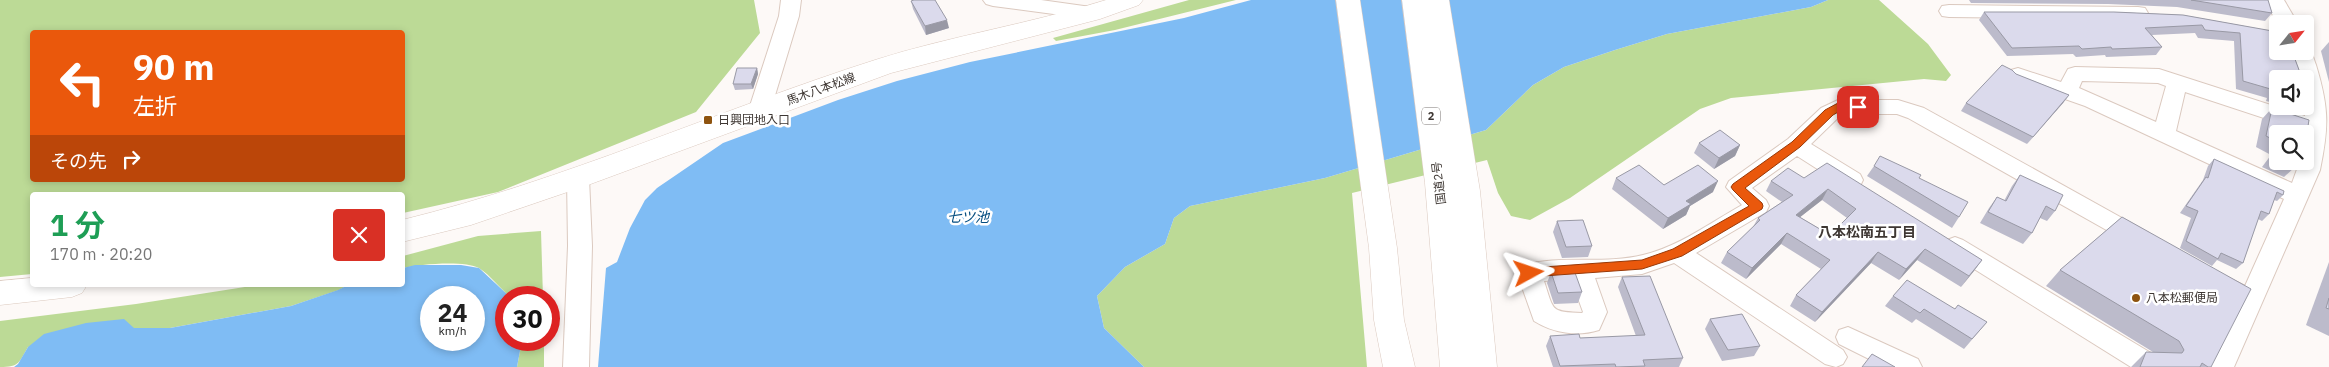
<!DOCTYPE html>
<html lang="ja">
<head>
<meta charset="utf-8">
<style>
  body { margin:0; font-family:"IBM Plex Sans","Noto Sans JP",sans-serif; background:#f2f2f2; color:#222; height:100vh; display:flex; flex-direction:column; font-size:19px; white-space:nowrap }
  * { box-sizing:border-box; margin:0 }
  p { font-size:16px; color:#767676 }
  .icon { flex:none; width:28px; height:28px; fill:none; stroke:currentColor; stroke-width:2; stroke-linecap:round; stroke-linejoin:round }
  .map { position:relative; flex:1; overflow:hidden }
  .side { position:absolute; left:30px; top:192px; width:375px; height:95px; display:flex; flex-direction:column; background:#fff; border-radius:5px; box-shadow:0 2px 8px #0003 }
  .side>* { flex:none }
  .top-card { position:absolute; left:30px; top:30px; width:375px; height:152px; border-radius:5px; box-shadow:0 2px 8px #0003; background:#ea580c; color:#fff; overflow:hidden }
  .needle { width:32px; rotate:60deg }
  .fabs { position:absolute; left:2269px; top:15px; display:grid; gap:10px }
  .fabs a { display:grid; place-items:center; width:45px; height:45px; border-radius:5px; background:#fff; box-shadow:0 2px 8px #0003; font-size:25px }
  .speed { position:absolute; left:420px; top:286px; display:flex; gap:10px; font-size:25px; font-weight:700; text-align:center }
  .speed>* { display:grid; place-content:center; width:65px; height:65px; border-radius:50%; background:#fff; box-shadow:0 2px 8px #0003; line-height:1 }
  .speed small { font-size:12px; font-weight:400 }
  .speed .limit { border:8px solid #d22; background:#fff; color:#111 }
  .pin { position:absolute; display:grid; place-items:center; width:42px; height:42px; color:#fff; margin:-21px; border-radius:10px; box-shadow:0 2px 8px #0006 }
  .me { position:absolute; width:55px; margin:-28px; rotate:85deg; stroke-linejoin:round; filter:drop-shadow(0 0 4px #0008) }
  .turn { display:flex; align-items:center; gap:18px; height:105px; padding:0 20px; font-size:22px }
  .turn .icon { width:65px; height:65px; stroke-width:2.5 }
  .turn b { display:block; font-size:35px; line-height:42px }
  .then { display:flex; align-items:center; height:48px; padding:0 20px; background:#0003; gap:10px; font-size:19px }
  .round { display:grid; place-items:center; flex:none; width:52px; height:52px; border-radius:5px; background:#f2f2f2 }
  .headline { display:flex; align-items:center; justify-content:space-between; height:85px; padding:0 20px }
  h1 { font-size:30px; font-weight:700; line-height:38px; color:#1e9e55 }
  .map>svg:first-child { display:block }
  .green { fill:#bcda96; fill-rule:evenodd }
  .water { fill:#7fbcf4; fill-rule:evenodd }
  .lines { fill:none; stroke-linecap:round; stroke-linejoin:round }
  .minor-casing { stroke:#dbc9bf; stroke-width:2 }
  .major-casing { stroke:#dbc9bf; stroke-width:1 }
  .highway-casing { stroke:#dbc9bf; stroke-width:1 }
  .minor { fill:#fff; fill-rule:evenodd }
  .major { fill:#fff; fill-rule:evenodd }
  .highway { fill:#fff; fill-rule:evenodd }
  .wall { fill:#bcbbcb; fill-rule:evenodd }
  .shaded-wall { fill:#9999a5 }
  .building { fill:#dbdaec; stroke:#9999a5; fill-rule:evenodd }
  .route { fill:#ea580c; stroke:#983908 }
  .poi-dot { fill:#8e530f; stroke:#fff; stroke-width:2 }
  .labels { text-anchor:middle; stroke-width:5; stroke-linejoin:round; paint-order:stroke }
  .shield { fill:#fff; stroke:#787370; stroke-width:1 }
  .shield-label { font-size:11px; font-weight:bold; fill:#3e3733 }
  .street-label { font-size:12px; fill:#3e3733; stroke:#fff }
  .poi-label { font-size:12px; fill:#3e3733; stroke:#fff; text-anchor:start }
  .water-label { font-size:14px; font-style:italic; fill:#034c7f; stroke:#fff }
  .neighbourhood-label { font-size:14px; font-weight:bold; fill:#3e3733; stroke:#fff }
</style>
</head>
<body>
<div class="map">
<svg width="2329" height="367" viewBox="0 0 2329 367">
  <rect width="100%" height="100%" fill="#fdf9f7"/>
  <g class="green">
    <path d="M0 0H754L760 33 696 112 498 192 403 213 402 195H32V274L0 277ZM402 32V180H32V32Z"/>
    <polygon points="1189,0 1236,0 1115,30 1056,41 1053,38"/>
    <polygon points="1828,0 1879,0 1928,44 1951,75 1946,81 1924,79 1731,98 1700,109 1570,198 1530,220 1511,216 1498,193 1487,160 1352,193 1367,367 1144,367 1104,328 1097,296 1125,267 1165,244 1174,218 1190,206 1325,178 1486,130 1533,85 1564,67 1615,50 1667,34 1811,7"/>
    <path d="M541 231 543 297H510C501 289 490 275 479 268 465 260 419 264 403 268V256L478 236Z"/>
    <path d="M257 285H348L339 290 291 306 170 328H134L28 347C19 362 20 367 0 367V321L136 304Z"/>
    <polygon points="522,340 544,340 544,367 517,367"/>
  </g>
  <g class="water">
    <polygon points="1251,0 1828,0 1811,7 1667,34 1615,50 1564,67 1533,85 1486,130 1325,178 1190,206 1174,218 1165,244 1125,267 1097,296 1104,328 1144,367 598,367 606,268 617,262 630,228 645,200 657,188 723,143 838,100 897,81 970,62 1184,18"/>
    <path d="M415 265H461L479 268 510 297 506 298V340H522L517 367H14L18 364 28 347 44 334 86 323 124 319 134 328H170L291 306 338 290 348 285H402L403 268ZM431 298H474V340H431Z"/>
  </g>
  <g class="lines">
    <g class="minor-casing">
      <g id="minor">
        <polygon points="781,0 801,0 799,16 770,112 767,117 759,120 751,117 748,112 779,16"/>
        <polygon points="983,0 1041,0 1091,7 1098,8 1101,13 1098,18 1091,19 993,6 986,4"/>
        <polygon points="2264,0 2284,0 2298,24 2278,24"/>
        <polygon points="1949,5 2138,7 2145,8 2148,13 2145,18 2138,19 1949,17 1942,16 1939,11 1942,6"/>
        <path d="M2305 45C2312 48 2313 58 2316 65 2329 108 2329 126 2320 170L2234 367H2208L2237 305 2210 290 2207 283 2210 276 2219 273 2245 286 2284 199 2085 106 2011 80 2008 75 2011 70 2018 68 2061 82 2068 69 2075 67 2159 69 2305 116V79H2299L2291 51H2305ZM2082 81 2158 83 2166 86 2156 122 2079 88ZM2185 92 2297 129 2305 126V161H2300L2292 183 2176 131Z"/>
        <path d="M1838 100H1898L1924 108 2149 233 2153 239 2149 245 2141 248 2133 245 1908 118 1897 114H1842L1811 144 1860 174 1863 180 1860 186 1852 188 1844 186 1797 156 1752 188 1766 200 1769 206 1766 212 1696 253 1843 350 1847 357 1843 364 1836 367 1825 364 1674 263 1642 274 1595 278 1607 312 1599 330C1577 337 1553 333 1534 321L1517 273 1521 266C1559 254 1603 265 1643 255 1678 247 1710 223 1742 205L1726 187 1729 181 1788 139 1821 108ZM1571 279 1583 312 1582 313C1550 312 1554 311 1544 281Z"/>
        <polygon points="578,170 586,172 589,178 592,246 589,367 563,367 568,246 567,178 570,172"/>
        <polygon points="1955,237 1963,240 2161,359 2165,367 2131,367 1947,252 1943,246 1947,240"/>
        <polygon points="1848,327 1918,359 1922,367 1885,367 1839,344 1836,337 1839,330"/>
      </g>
    </g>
    <g class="major-casing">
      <g id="major">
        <path d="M1106 0H1143L1139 5 1100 19 891 73 588 185 471 225 402 242V220C565 180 716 111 875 60 950 36 1030 24 1106 0Z"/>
        <polygon points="32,278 32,285 87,285 82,293 72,297 0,305 0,281"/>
      </g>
    </g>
    <g class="highway-casing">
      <g id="highway">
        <polygon points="1336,0 1360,0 1397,248 1404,320 1415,367 1383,367 1374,320 1369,248"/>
        <polygon points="1402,0 1449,0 1480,191 1497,367 1440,367 1425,183"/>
      </g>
    </g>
    <use href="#minor" class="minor"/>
    <use href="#major" class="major"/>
    <use href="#highway" class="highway"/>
  </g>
  <g class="wall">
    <polygon points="1969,0 2268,0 2272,13 2265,21 2177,7 2108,4 1971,3"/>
    <polygon points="911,1 949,28 926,35 913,9"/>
    <polygon points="1984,12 2114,12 2183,15 2278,32 2278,51 2292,51 2302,78 2309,80 2309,104 2302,112 2283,106 2305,106 2305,79 2278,79 2278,104 2266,101 2267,98 2236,89 2234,41 2198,38 2195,33 2152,35 2162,47 2156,55 2106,57 2105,55 2076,57 2073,54 2007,56 1979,20"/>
    <polygon points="2329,42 2329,82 2321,51"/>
    <polygon points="757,68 758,74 753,89 735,90 733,84"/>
    <polygon points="2016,74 2069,95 2063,103 2027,144 1961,111 1966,103"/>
    <polygon points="2272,108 2307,132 2305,134 2278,134 2278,161 2295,161 2295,167 2284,177 2262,167 2271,155 2256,147 2262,119"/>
    <polygon points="1699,143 1740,145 1735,156 1714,169 1694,153"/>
    <polygon points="2214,159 2283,195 2277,201 2274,200 2269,214 2262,221 2258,219 2243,263 2236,269 2217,260 2212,266 2180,248 2191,218 2180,213 2203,180 2208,166"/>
    <polygon points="1874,166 1919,178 1959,217 1952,228 1867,176"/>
    <polygon points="2020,175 2055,211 2047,221 2040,218 2032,233 2023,244 1980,223 1989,208 1997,197 2004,201 2012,186"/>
    <polygon points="1616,178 1664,185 1713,192 1690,206 1686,215 1663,229 1612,189"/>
    <path d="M1804 178 1982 260 1961 287 1917 260 1899 280 1871 263 1815 322 1790 306 1796 295 1821 269 1781 244 1746 279 1721 263 1727 252 1753 227 1758 218 1782 202 1766 191 1771 181ZM1822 200 1847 218 1830 235 1800 217Z"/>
    <polygon points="2122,217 2211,367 2131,367 2146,352 2153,352 2046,286 2060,270"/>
    <polygon points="1557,221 1592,246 1588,257 1562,258 1553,232"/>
    <polygon points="2329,262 2329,336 2306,325"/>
    <polygon points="1551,272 1582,292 1578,303 1554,304 1547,283"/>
    <polygon points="1622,277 1683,358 1679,367 1553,367 1546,346 1550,336 1580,338 1636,336 1618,287"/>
    <polygon points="1893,296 1955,309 1987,322 1964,349 1916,319 1912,323 1885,306"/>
    <polygon points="1710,319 1760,346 1754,356 1722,361 1705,329"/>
  </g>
  <g class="shaded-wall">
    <polygon points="947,20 949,28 926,35 925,26"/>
    <polygon points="757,68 758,74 753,89 751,84"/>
    <polygon points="2069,95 2063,103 2027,144"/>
    <polygon points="1740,145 1735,156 1714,169 1719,158"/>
    <polygon points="1718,181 1713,192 1690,206 1686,215 1663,229 1668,218 1686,201"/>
    <polygon points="1828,189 1822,200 1790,225 1796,215"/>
    <polygon points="1787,233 1781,244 1746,279 1752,268"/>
    <polygon points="1925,249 1917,260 1899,280 1906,269"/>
    <polygon points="1878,252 1871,263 1815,322 1822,312"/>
    <polygon points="1982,260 1974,271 1961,287 1969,276"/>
  </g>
  <g class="building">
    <polygon points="914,0 935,0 947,20 925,26 911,1"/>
    <polygon points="2191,0 2268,0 2272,13"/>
    <polygon points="1984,12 2114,12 2183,15 2278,32 2278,51 2292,51 2302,78 2309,80 2309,104 2305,103 2305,79 2278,79 2278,94 2273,93 2274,90 2243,81 2240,33 2205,30 2202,25 2145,28 2162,47 2112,49 2111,47 2082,49 2079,46 2012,48"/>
    <polygon points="2002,65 2012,70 2016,74 2069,95 2033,137 1966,103"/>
    <polygon points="737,68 757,68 751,84 733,84"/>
    <polygon points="2272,108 2309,120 2307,132 2301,129 2300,134 2278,134 2278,142 2266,136"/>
    <polygon points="1720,130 1740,145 1719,158 1699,143"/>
    <polygon points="2278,149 2278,159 2272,157"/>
    <polygon points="1880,156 1921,175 1919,178 1968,202 1959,217 1874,166"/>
    <polygon points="2214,159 2284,191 2283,195 2277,192 2269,214 2261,211 2243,263 2221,253 2218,259 2186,241 2198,211 2186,206 2206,177 2208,178"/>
    <polygon points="2282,161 2295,161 2295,167"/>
    <path d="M1827 163 1982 260 1969 276 1925 249 1906 269 1878 252 1822 312 1796 295 1830 260 1787 233 1752 268 1727 252 1760 220 1758 218 1793 195 1771 181 1788 168 1804 178ZM1828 189 1856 209 1830 235 1796 215Z"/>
    <polygon points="1639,165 1664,185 1698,165 1718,181 1686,201 1691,204 1668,218 1616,178"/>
    <polygon points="2020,175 2063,195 2055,211 2046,206 2032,233 1988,212 1997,197 2006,201"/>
    <polygon points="2122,217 2251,289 2211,367 2208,367 2202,363 2200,367 2140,367 2146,352 2182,353 2184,350 2179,341 2060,270"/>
    <polygon points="1583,220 1592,246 1566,247 1557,221"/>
    <polygon points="1574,270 1582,292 1558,293 1551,272"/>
    <polygon points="1650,276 1683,358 1643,360 1645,366 1616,367 1615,364 1560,366 1550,336 1579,334 1580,338 1645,335 1622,277"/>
    <polygon points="1907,280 1955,309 1958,305 1987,322 1972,339 1924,309 1920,313 1893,296"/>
    <polygon points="2329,298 2329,309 2326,308"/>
    <polygon points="1742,314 1760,346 1728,350 1710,319"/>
    <polygon points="1872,354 1895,367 1862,367"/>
  </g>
  <polygon class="route" points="1838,103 1858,103 1864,107 1858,111 1840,111 1833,115 1800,147 1745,188 1762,203 1763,206 1762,209 1682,256 1642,269 1529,277 1525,276 1523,273 1529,268 1642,260 1673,249 1749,206 1733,190 1731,187 1733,184 1792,142 1825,110"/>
  <g class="poi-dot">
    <rect x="703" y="115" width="10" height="10" rx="2.5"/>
    <circle cx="2136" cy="298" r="5"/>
  </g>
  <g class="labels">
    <rect class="shield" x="1422" y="107.5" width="18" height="17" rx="4"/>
    <g class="shield-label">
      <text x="1431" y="120">2</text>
    </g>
    <g class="street-label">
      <text transform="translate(821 89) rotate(-20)" y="4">馬木八本松線</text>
      <text transform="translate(1439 183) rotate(-97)" y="4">国道2号</text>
    </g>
    <g class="poi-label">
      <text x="718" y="124">日興団地入口</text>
      <text x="2146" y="302">八本松郵便局</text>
    </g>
    <g class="water-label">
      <text x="968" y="222">七ツ池</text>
    </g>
    <g class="neighbourhood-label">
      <text x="1867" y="237">八本松南五丁目</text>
    </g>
  </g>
</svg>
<div class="fabs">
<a><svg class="needle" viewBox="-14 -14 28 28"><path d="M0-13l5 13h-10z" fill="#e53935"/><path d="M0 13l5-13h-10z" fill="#767676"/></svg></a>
<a><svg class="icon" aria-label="sound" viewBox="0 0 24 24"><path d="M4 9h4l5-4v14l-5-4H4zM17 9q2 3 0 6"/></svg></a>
<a><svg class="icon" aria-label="search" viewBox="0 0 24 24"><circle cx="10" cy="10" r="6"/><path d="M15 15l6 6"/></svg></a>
</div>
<div class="speed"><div>24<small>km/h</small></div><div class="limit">30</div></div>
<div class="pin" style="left:1858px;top:107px;background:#d93025"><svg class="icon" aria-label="arrive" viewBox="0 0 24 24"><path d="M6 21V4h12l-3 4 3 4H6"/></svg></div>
<svg class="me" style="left:1529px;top:273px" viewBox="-20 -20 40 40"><path d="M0-17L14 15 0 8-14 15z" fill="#ea580c" stroke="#fff" stroke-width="4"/></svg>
<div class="top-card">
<div class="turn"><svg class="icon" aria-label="left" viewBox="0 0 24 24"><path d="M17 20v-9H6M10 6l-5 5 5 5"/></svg><div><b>90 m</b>左折</div></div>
<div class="then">その先<svg class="icon" aria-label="right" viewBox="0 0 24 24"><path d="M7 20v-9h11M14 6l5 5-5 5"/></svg></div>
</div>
<section class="side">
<div class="headline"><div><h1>1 分</h1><p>170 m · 20:20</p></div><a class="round" style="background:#d93025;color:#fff"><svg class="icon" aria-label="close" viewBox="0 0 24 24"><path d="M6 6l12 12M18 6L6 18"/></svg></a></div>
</section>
</div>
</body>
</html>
